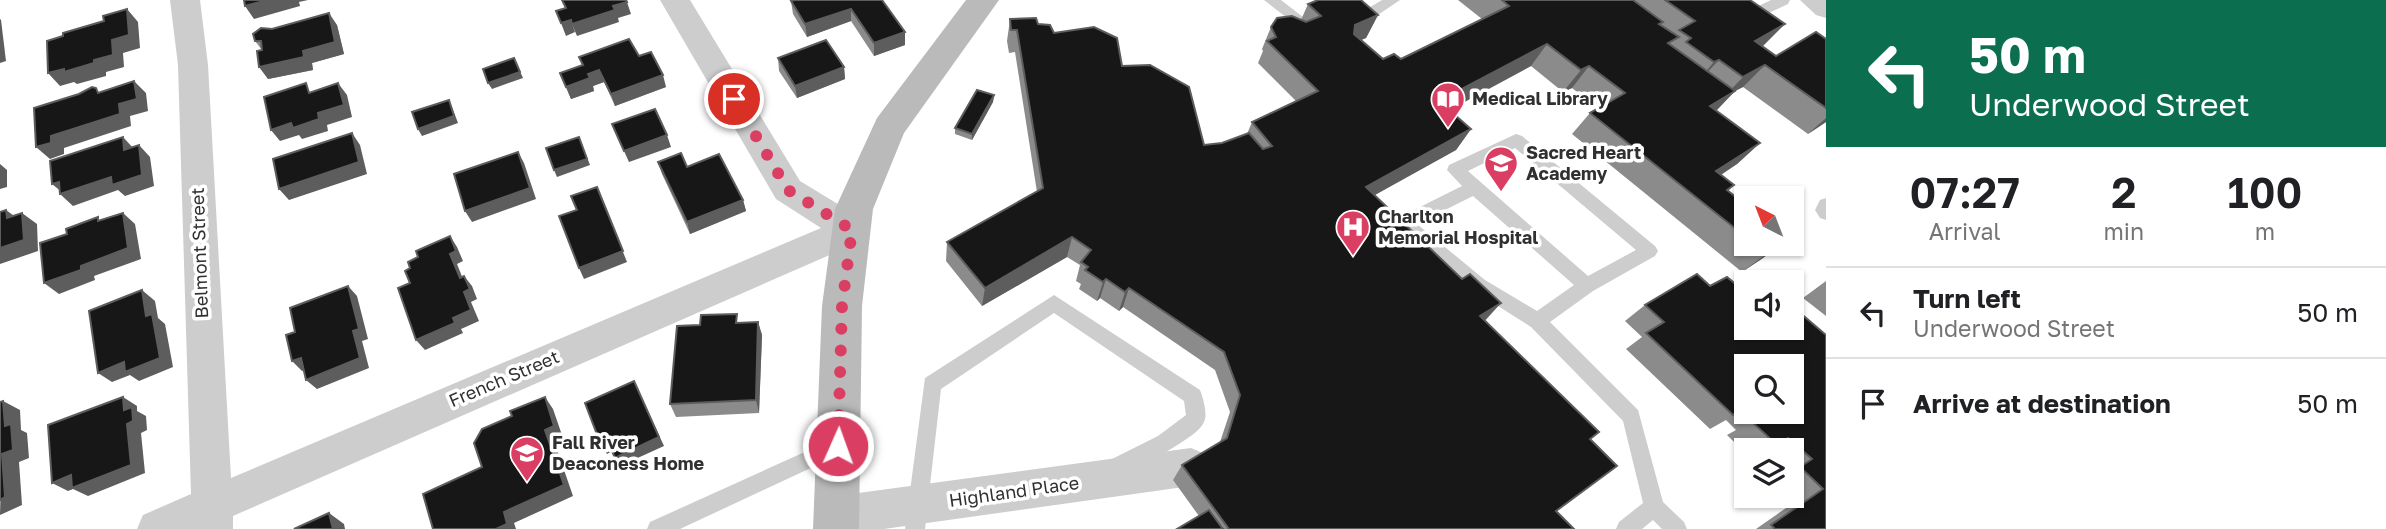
<!DOCTYPE html>
<html lang="en">
<head>
<meta charset="utf-8">
<style>
  body { margin:0; font-family:"Golos Text",sans-serif; background:#f2f2f2; color:#202124; height:100vh; display:flex; flex-direction:column; font-size:26px; white-space:nowrap }
  * { box-sizing:border-box; margin:0 }
  p { font-size:23px; color:#757577 }
  .icon { flex:none; width:38px; height:38px; fill:none; stroke:currentColor; stroke-width:2; stroke-linecap:round; stroke-linejoin:round }
  .map { position:relative; flex:1; overflow:hidden }
  .side { display:flex; flex-direction:column; background:#fff; width:560px }
  .side>* { flex:none }
  .banner { background:#0b6e4f; color:#fff; overflow:hidden }
  .needle { width:46px; rotate:318deg }
  .buttons { position:absolute; left:1734px; top:186px; display:grid; gap:14px }
  .buttons a { display:grid; place-items:center; width:70px; height:70px; border-radius:0px; background:#fff; box-shadow:0 2px 5px #0004; font-size:35px }
  .pin { position:absolute; display:grid; place-items:center; width:60px; height:60px; color:#fff; margin:-30px; border:4px solid #fff; border-radius:50%; box-shadow:0 2px 7px #0007 }
  .me { position:absolute; width:77px; margin:-38px; rotate:2deg; stroke-linejoin:round; filter:drop-shadow(0 0 5px #0008) }
  .turn { display:flex; align-items:center; gap:24px; height:147px; padding:0 28px; font-size:32px }
  .turn .icon { width:91px; height:91px; stroke-width:2.5 }
  .turn b { display:block; font-size:49px; line-height:60px }
  .eta { display:flex; justify-content:space-evenly; align-items:center; height:119px; text-align:center }
  .eta b { font-size:42px; font-weight:600; line-height:49px }
  ul { padding:0; list-style:none }
  li { display:flex; align-items:center; gap:21px; height:91px; padding:0 28px; border-top:2px solid #e0e0e0 }
  li div { flex:1 }
  li b { display:block; font-size:26px }
  li em { font-style:normal }
  main { display:flex; flex:1; min-height:0 }
  .map>svg:first-child { display:block }
  .lines { fill:none; stroke-linecap:round; stroke-linejoin:round }
  .lane { fill:#cdcdcd; fill-rule:evenodd }
  .street { fill:#cdcdcd; fill-rule:evenodd }
  .secondary { fill:#bababa; fill-rule:evenodd }
  .wall { fill:#8b8b8b; fill-rule:evenodd }
  .shaded-wall { fill:#5d5d5d }
  .building { fill:#171717; stroke:#5d5d5d; stroke-width:2 }
  .route { stroke:#da3f63; stroke-width:12; stroke-dasharray:0 21.6 }
  .labels { text-anchor:middle; stroke-width:7; stroke-linejoin:round; paint-order:stroke }
  .poi-label { font-size:18px; font-weight:bold; fill:#303030; stroke:#fff; text-anchor:start }
  .street-label { font-size:18px; fill:#303030; stroke:#fff }
</style>
</head>
<body>
<main>
<div class="map">
<svg width="1826" height="529" viewBox="0 0 1826 529">
  <rect width="100%" height="100%" fill="#fff"/>
  <g class="lines">
    <g class="lane">
      <polygon points="1264,0 1281,0 1312,24 1310,28 1300,28"/>
      <polygon points="1382,0 1400,0 1360,27 1350,27 1348,23 1350,19"/>
      <polygon points="1711,0 1728,0 1746,12 1771,0 1790,0 1788,4 1745,24"/>
      <path d="M1516 134 1522 136 1655 246 1658 251 1655 256 1593 291 1550 322 1638 410 1663 502 1684 522 1687 529H1662L1653 520 1642 529H1616L1619 522 1643 503 1623 421 1531 327 1473 290 1395 223 1398 218 1462 186 1447 170 1449 165ZM1515 148 1636 250 1588 276 1468 171ZM1473 196 1574 285 1537 311 1485 280 1417 224Z"/>
      <polygon points="1826,198 1826,220 1820,218 1815,210 1820,200"/>
      <path d="M1054 295 1200 390C1203 398 1208 414 1204 422 1198 438 1142 464 1126 473L1119 475 1112 473 1109 466 1112 459 1158 436 1186 415 1184 401 1054 313 941 389 925 529H905L925 378Z"/>
      <polygon points="838,437 845,440 848,446 845,452 680,529 647,529 650,522"/>
    </g>
    <g class="street">
      <polygon points="170,0 200,0 208,65 231,478 821,228 776,199 660,0 690,0 800,181 864,220 869,230 864,240 233,516 233,529 137,529 143,515 191,494 178,65"/>
      <polygon points="1800,0 1826,0 1826,18 1816,15"/>
      <polygon points="1191,448 1205,454 1211,467 1205,480 1191,486 884,529 821,529 816,516 822,502 836,496"/>
    </g>
    <polygon class="secondary" points="966,0 999,0 904,133 873,209 862,306 859,529 813,529 822,306 835,209 877,118"/>
  </g>
  <g class="wall">
    <polygon points="844,0 905,32 905,45 874,56 851,21 807,37 793,14 791,1"/>
    <polygon points="1458,0 1750,0 1762,47 1776,56 1826,39 1826,122 1808,134 1743,87 1735,91 1716,111 1760,143 1737,164 1721,175 1734,185 1728,191 1746,205 1746,243 1782,243 1763,258 1742,272 1572,134 1590,113 1598,108 1572,88 1563,92 1531,66 1450,110 1471,129 1456,150 1375,195 1462,279 1501,303 1485,321 1590,439 1556,511 1574,529 1177,529 1199,516 1173,480 1182,465 1220,442 1230,412 1215,370 1123,307 1119,311 1100,298 1097,301 1079,289 1081,284 1076,281 1080,265 1067,257 982,306 946,261 947,242 1037,192 1015,52 1009,53 1007,41 1010,19 1038,24 1122,66 1204,145 1222,143 1247,134 1252,122 1296,101 1258,63 1263,51 1262,49 1271,27 1301,20 1308,4 1378,15 1366,38 1361,40 1383,59 1401,59 1482,19"/>
    <polygon points="337,25 344,54 312,63 313,70 268,79 262,50 255,41 272,29"/>
    <polygon points="639,56 666,87 615,106 604,82 593,86 594,91 571,99 560,73 582,65 579,57"/>
    <polygon points="778,58 844,67 845,79 797,98 779,71"/>
    <polygon points="994,95 993,102 972,140 955,134 955,128"/>
    <polygon points="658,162 687,167 743,200 746,211 690,234 662,174"/>
    <polygon points="1826,281 1826,316 1803,298"/>
    <path d="M1710 286 1744 291 1826 335V529H1756L1796 501 1790 495H1792V450H1746V454L1727 435 1736 430 1726 420 1710 429 1626 349 1642 337 1625 321 1645 305ZM1746 366 1792 411H1746Z"/>
    <polygon points="739,322 758,322 762,335 759,413 676,417 670,404"/>
  </g>
  <g class="shaded-wall">
    <polygon points="268,0 308,0 299,2 300,6 254,19 245,6"/>
    <polygon points="627,2 631,14 618,18 619,22 577,36 572,24 613,6"/>
    <polygon points="127,9 138,22 140,48 123,53 124,67 106,72 106,76 77,84 74,82 60,86 48,73 94,60 112,40"/>
    <polygon points="851,9 851,21 807,37 805,24"/>
    <polygon points="329,13 337,25 344,54 312,63 313,70 268,79 259,67 303,51"/>
    <polygon points="1378,15 1366,38 1344,47 1355,25"/>
    <polygon points="0,19 1,20 6,61 0,63"/>
    <polygon points="571,20 575,32 566,36 561,23"/>
    <polygon points="1785,24 1763,46 1733,64 1755,41"/>
    <polygon points="905,32 905,45 874,56 874,43"/>
    <polygon points="1547,44 1531,66 1425,123 1439,101"/>
    <polygon points="514,58 523,78 492,89 488,83"/>
    <polygon points="1719,60 1698,82 1694,85 1714,62"/>
    <polygon points="1765,65 1743,87 1735,91 1714,113 1710,106 1722,99 1743,77"/>
    <polygon points="1589,66 1572,88 1563,92 1581,70"/>
    <polygon points="844,67 845,79 797,98 795,86"/>
    <polygon points="599,70 604,82 593,86 594,91 571,99 566,87 588,74"/>
    <polygon points="663,75 666,87 615,106 611,94"/>
    <polygon points="134,81 146,93 148,111 130,116 131,126 64,148 64,154 50,159 36,147 51,136 119,104"/>
    <polygon points="338,83 347,95 352,117 327,125 328,131 302,139 299,135 280,141 271,130 318,113"/>
    <polygon points="994,95 993,102 972,140 972,134"/>
    <polygon points="449,100 452,107 458,123 422,136 418,129"/>
    <polygon points="1826,118 1826,122 1808,134"/>
    <polygon points="1471,129 1456,150 1353,207 1366,187"/>
    <polygon points="352,133 360,145 367,174 289,200 279,189"/>
    <polygon points="667,135 671,147 629,162 624,151"/>
    <polygon points="123,137 134,149 124,150"/>
    <polygon points="579,137 590,165 557,177 554,170"/>
    <polygon points="1760,143 1737,164 1694,192 1716,171"/>
    <polygon points="139,145 150,157 154,186 125,196 118,190 73,206 60,194 63,193 52,184 59,182"/>
    <polygon points="518,152 524,163 536,199 472,222 465,211"/>
    <polygon points="0,164 7,170 7,187 0,189"/>
    <polygon points="597,187 627,262 584,279 579,268"/>
    <polygon points="743,200 746,211 690,234 687,222"/>
    <polygon points="6,210 21,221 7,218"/>
    <polygon points="22,213 37,224 38,251 0,264 0,248"/>
    <polygon points="123,213 135,224 141,259 94,276 95,280 59,294 44,283 81,266"/>
    <polygon points="450,236 457,247 463,261 457,264 467,289 460,278 450,254"/>
    <polygon points="1072,237 1067,257 982,306 985,288"/>
    <polygon points="1781,243 1782,243 1763,258 1742,272"/>
    <polygon points="464,276 472,286 477,299 471,302 479,321 461,329 463,333 425,350 416,340 453,318 464,292"/>
    <polygon points="1106,279 1100,298 1097,301 1103,282"/>
    <polygon points="348,286 357,296 368,339 362,341 369,368 317,389 306,380 353,331"/>
    <polygon points="1129,288 1123,307 1119,311 1125,292"/>
    <polygon points="142,290 155,301 158,318 165,324 173,367 139,381 130,375 112,382 98,373 146,316"/>
    <polygon points="1501,303 1483,322 1480,316"/>
    <polygon points="758,322 762,335 759,413 756,400"/>
    <polygon points="301,358 312,367 302,371 292,361"/>
    <polygon points="634,381 664,446 620,466 615,458"/>
    <polygon points="123,397 137,406 137,411 146,416 147,430 141,433 145,473 88,496 73,489 68,491 52,483 127,424 124,410"/>
    <polygon points="545,397 553,409 563,438 554,441 573,496 514,523 516,529 496,529 545,430"/>
    <polygon points="3,401 20,410 21,430 27,433 29,458 19,462 22,505 0,515"/>
    <polygon points="608,442 614,450 607,454 601,445"/>
    <polygon points="329,513 344,524 345,529 333,529"/>
  </g>
  <g class="building">
    <polygon points="244,0 268,0 245,6"/>
    <polygon points="562,0 626,0 627,2 613,6 615,10 572,24 571,20 561,23 556,11 566,8"/>
    <polygon points="795,0 882,0 905,32 874,43 851,9 805,24 791,1"/>
    <polygon points="1318,0 1361,0 1378,15 1355,25 1354,34 1383,59 1394,54 1401,59 1509,6 1502,0 1633,0 1663,22 1659,24 1679,37 1668,43 1735,91 1710,106 1760,143 1716,171 1734,185 1727,190 1746,205 1746,237 1590,113 1625,93 1589,66 1581,70 1547,44 1439,101 1471,129 1366,187 1462,279 1470,274 1501,303 1480,316 1599,432 1590,439 1617,466 1556,511 1574,529 1229,529 1182,465 1227,438 1240,395 1224,352 1129,288 1125,292 1106,279 1103,282 1085,270 1088,267 1081,262 1091,250 1072,237 985,288 947,242 1043,188 1017,30 1011,30 1010,19 1036,18 1038,24 1050,25 1054,33 1094,27 1117,38 1122,66 1150,65 1189,87 1204,145 1222,143 1249,133 1263,149 1272,146 1252,122 1318,91 1267,41 1276,37 1271,27 1277,18 1292,16 1306,22 1321,16 1308,4"/>
    <polygon points="1665,0 1750,0 1785,24 1755,41 1776,56 1816,32 1826,39 1826,108 1765,65 1743,77 1719,60 1714,62 1686,42 1691,38 1679,30 1695,21"/>
    <polygon points="127,9 129,35 112,40 113,55 94,60 94,63 64,72 64,69 48,73 47,41 63,36 63,33 104,21 103,16"/>
    <polygon points="329,13 335,42 303,51 304,57 259,67 257,51 262,50 261,41 255,41 253,34 261,28 272,29"/>
    <polygon points="629,39 639,56 651,52 663,75 611,94 599,70 588,74 590,78 566,87 560,73 583,65 579,57"/>
    <polygon points="826,40 844,67 795,86 778,58"/>
    <polygon points="514,58 520,72 488,83 483,69"/>
    <polygon points="134,81 137,99 119,104 120,114 51,136 51,143 36,147 34,108 79,94 92,87 96,88 98,93"/>
    <polygon points="306,83 309,93 338,83 344,105 318,113 319,119 293,128 291,123 271,130 264,97"/>
    <polygon points="977,90 994,95 972,134 955,128"/>
    <polygon points="449,100 454,116 418,129 412,112"/>
    <polygon points="655,109 667,135 624,151 612,124"/>
    <polygon points="352,133 359,162 279,189 273,159"/>
    <polygon points="123,137 124,150 139,145 142,175 112,185 111,177 60,194 59,182 52,184 50,161"/>
    <polygon points="579,137 587,159 554,170 546,148"/>
    <polygon points="518,152 530,188 465,211 454,174"/>
    <polygon points="681,153 687,167 719,154 743,200 687,222 658,162"/>
    <polygon points="597,187 623,251 579,268 559,216 577,210 571,196"/>
    <polygon points="6,210 7,218 22,213 24,240 0,248 0,212"/>
    <polygon points="123,213 128,248 81,266 81,270 44,283 40,243 67,234 66,229 98,217 98,221"/>
    <polygon points="450,236 456,251 450,254 460,278 464,276 470,289 464,292 471,310 453,318 455,323 416,340 398,288 410,283 405,271 410,268 408,262 418,257 416,251"/>
    <polygon points="1754,243 1781,243 1767,253"/>
    <polygon points="1697,274 1710,286 1727,277 1744,291 1746,290 1746,327 1792,327 1792,306 1826,335 1826,529 1775,529 1771,525 1823,489 1800,467 1812,459 1788,438 1777,445 1751,421 1760,415 1756,411 1792,411 1792,366 1746,366 1746,406 1733,415 1646,333 1664,322 1645,305"/>
    <polygon points="348,286 359,329 353,331 360,358 306,380 301,358 292,361 286,335 295,332 290,308"/>
    <polygon points="142,290 146,316 152,314 160,358 125,372 124,362 98,373 89,311"/>
    <polygon points="737,314 736,323 758,322 756,400 670,404 677,326 700,325 701,315"/>
    <polygon points="634,381 659,437 615,458 608,442 601,445 585,403"/>
    <polygon points="123,397 124,410 132,407 133,421 127,424 131,465 72,488 71,475 52,483 48,425"/>
    <polygon points="545,397 554,426 545,430 564,485 504,512 507,524 496,529 433,529 423,494 482,467 474,443 482,429 512,416 510,411"/>
    <polygon points="3,401 5,426 11,424 13,450 2,454 5,497 0,500 0,402"/>
    <polygon points="1209,510 1223,529 1177,529"/>
    <polygon points="329,513 333,529 294,529"/>
  </g>
  <g class="lines">
    <polyline class="route" points="734,99 788,190 852,230 842,306 838,446"/>
  </g>
  <defs>
    <g id="library-pin" transform="scale(1.75)"><path d="M0 17L-7.5 6A9.5 9.5 0 1 1 7.5 6Z" fill="#da3f63" stroke="#fff"/><path d="M-6-4Q-3-5.5-.7-3.5V5Q-3 3-6 4ZM6-4Q3-5.5 .7-3.5V5Q3 3 6 4Z" fill="#fff"/></g>
    <g id="school-pin" transform="scale(1.75)"><path d="M0 17L-7.5 6A9.5 9.5 0 1 1 7.5 6Z" fill="#da3f63" stroke="#fff"/><path d="M0-5L7-2L0 1L-7-2ZM-4 1L0 2.5L4 1V4Q0 6-4 4Z" fill="#fff"/></g>
    <g id="hospital-pin" transform="scale(1.75)"><path d="M0 17L-7.5 6A9.5 9.5 0 1 1 7.5 6Z" fill="#da3f63" stroke="#fff"/><path d="M-5-5h3v3.5h4V-5h3V5h-3V1.5h-4V5h-3Z" fill="#fff"/></g>
  </defs>
  <g fill-rule="evenodd">
    <use href="#library-pin" x="1448" y="99"/>
    <use href="#school-pin" x="1501" y="163"/>
    <use href="#hospital-pin" x="1353" y="227"/>
    <use href="#school-pin" x="527" y="453"/>
  </g>
  <g class="labels">
    <g class="poi-label">
      <text x="1472" y="105">Medical Library</text>
      <text x="1526" y="159">Sacred Heart<tspan x="1526" dy="21">Academy</tspan></text>
      <text x="1378" y="223">Charlton<tspan x="1378" dy="21">Memorial Hospital</tspan></text>
      <text x="552" y="449">Fall River<tspan x="552" dy="21">Deaconess Home</tspan></text>
    </g>
    <g class="street-label">
      <text transform="translate(200 253) rotate(-92)" y="6">Belmont Street</text>
      <text transform="translate(504 379) rotate(-23)" y="6">French Street</text>
      <text transform="translate(1014 492) rotate(-8)" y="6">Highland Place</text>
    </g>
  </g>
</svg>
<div class="buttons">
<a><svg class="needle" viewBox="-14 -14 28 28"><path d="M0-13l5 13h-10z" fill="#e53935"/><path d="M0 13l5-13h-10z" fill="#757577"/></svg></a>
<a><svg class="icon" aria-label="sound" viewBox="0 0 24 24"><path d="M4 9h4l5-4v14l-5-4H4zM17 9q2 3 0 6"/></svg></a>
<a><svg class="icon" aria-label="search" viewBox="0 0 24 24"><circle cx="10" cy="10" r="6"/><path d="M15 15l6 6"/></svg></a>
<a><svg class="icon" aria-label="layers" viewBox="0 0 24 24"><path d="M12 4l9 5-9 5-9-5zM3 14l9 5 9-5"/></svg></a>
</div>
<div class="pin" style="left:734px;top:99px;background:#d93025"><svg class="icon" aria-label="arrive" viewBox="0 0 24 24"><path d="M6 21V4h12l-3 4 3 4H6"/></svg></div>
<svg class="me" style="left:838px;top:446px" viewBox="-20 -20 40 40"><circle r="17" fill="#da3f63" stroke="#fff" stroke-width="3"/><path d="M0-11L8 9 0 5-8 9z" fill="#fff"/></svg>
</div>
<section class="side">
<div class="banner">
<div class="turn"><svg class="icon" aria-label="left" viewBox="0 0 24 24"><path d="M17 20v-9H6M10 6l-5 5 5 5"/></svg><div><b>50 m</b>Underwood Street</div></div>
</div>
<div class="eta">
<div><b>07:27</b><p>Arrival</p></div>
<div><b>2</b><p>min</p></div>
<div><b>100</b><p>m</p></div>
</div>
<ul>
<li><svg class="icon" aria-label="left" viewBox="0 0 24 24"><path d="M17 20v-9H6M10 6l-5 5 5 5"/></svg><div><b>Turn left</b><p>Underwood Street</p></div><em>50 m</em></li>
<li><svg class="icon" aria-label="arrive" viewBox="0 0 24 24"><path d="M6 21V4h12l-3 4 3 4H6"/></svg><div><b>Arrive at destination</b></div><em>50 m</em></li>
</ul>
</section>
</main>
</body>
</html>
